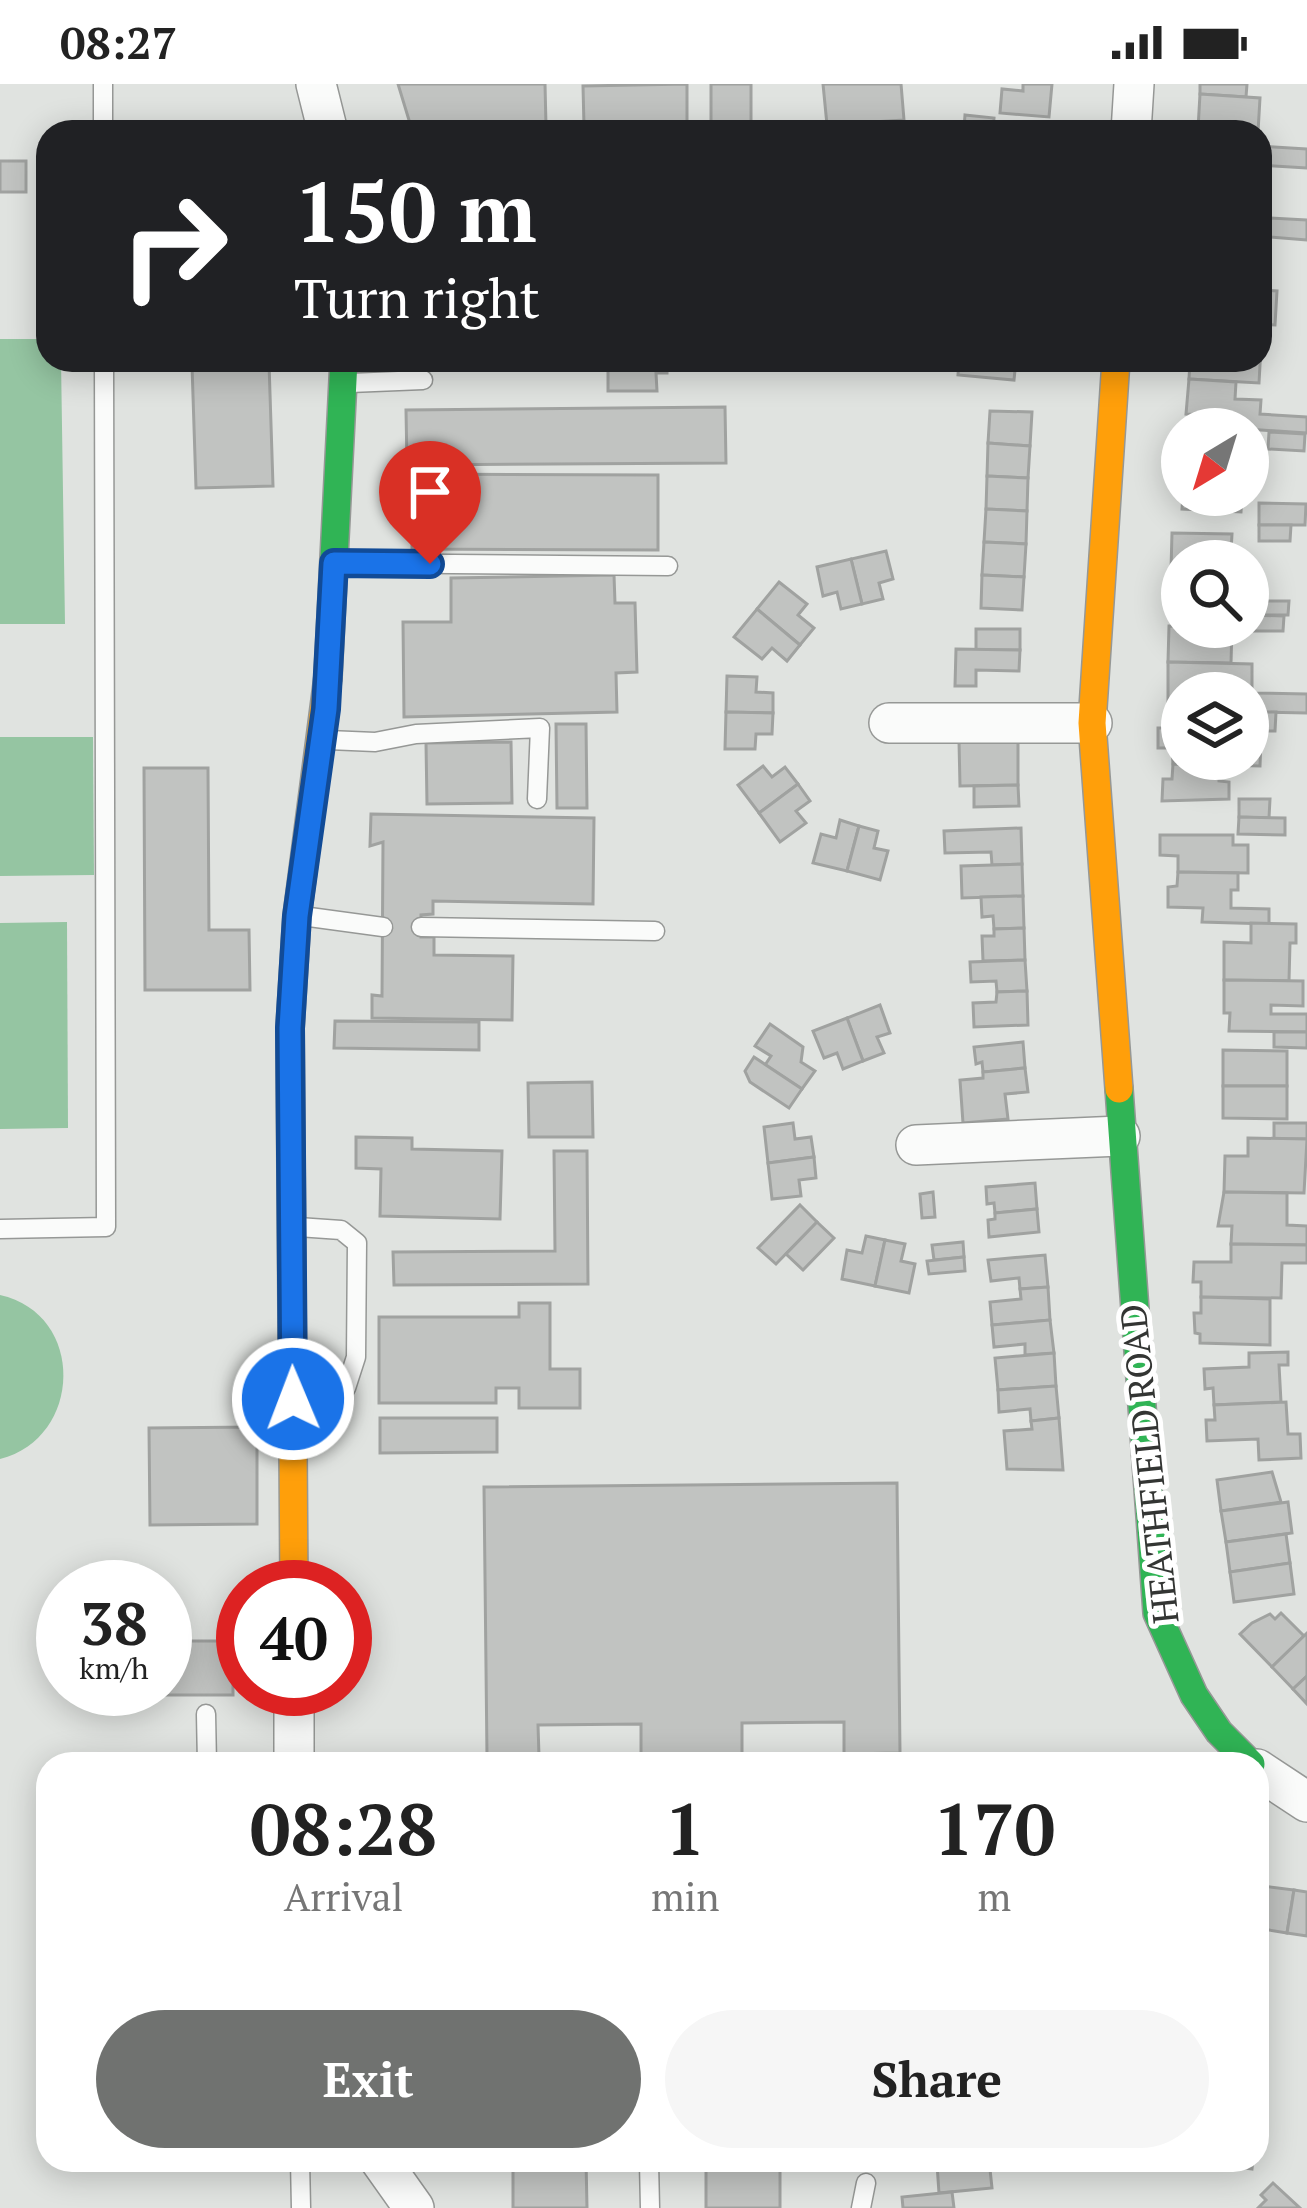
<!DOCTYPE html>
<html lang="en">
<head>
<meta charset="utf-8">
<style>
  body { margin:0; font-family:"PT Serif",serif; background:#f6f6f6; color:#222; height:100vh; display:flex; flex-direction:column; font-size:45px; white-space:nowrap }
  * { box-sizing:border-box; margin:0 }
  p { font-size:39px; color:#767676 }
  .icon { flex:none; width:66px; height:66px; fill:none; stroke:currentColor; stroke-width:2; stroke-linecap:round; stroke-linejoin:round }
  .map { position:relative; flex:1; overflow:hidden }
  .details { position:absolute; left:36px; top:1668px; width:1233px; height:420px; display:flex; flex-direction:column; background:#fff; border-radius:36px; box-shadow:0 6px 30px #0003 }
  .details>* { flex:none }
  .banner { position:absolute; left:36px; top:36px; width:1236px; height:252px; border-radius:36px; box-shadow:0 6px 30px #0003; background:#202124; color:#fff; overflow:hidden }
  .needle { width:78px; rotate:218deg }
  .controls { position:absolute; left:1161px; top:324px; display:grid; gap:24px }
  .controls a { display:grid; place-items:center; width:108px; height:108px; border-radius:50%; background:#fff; box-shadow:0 6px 30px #0003; font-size:60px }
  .speed { position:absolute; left:36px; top:1476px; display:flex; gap:24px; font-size:60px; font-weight:700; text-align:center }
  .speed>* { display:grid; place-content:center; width:156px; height:156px; border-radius:50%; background:#fff; box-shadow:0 6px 30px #0003; line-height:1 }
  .speed small { font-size:30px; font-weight:400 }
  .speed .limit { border:18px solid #d22; background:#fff; color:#111 }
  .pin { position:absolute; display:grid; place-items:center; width:102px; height:102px; color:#fff; margin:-123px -51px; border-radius:50% 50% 50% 0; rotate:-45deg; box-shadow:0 0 12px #0007 }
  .pin .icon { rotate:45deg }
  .me { position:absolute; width:132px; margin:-66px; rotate:359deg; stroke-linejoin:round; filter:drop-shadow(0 0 9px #0008) }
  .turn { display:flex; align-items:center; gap:42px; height:252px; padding:0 60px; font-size:54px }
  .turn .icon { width:156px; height:156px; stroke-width:2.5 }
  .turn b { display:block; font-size:84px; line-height:102px }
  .eta { display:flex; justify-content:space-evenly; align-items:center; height:204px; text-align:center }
  .eta b { font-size:72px; font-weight:700; line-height:84px }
  .button { display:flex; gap:24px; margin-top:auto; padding:24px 60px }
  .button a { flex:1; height:138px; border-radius:72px; background:#707270; color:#fff; font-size:48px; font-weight:700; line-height:138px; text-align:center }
  .button a+a { background:#f6f6f6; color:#222 }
  .status { display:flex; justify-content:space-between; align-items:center; height:84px; padding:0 60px; background:#fff; direction:ltr }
  .status svg { height:33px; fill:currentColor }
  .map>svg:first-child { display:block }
  .water { fill:#95c5a2 }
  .building { fill:#c1c3c1; stroke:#a0a2a0; stroke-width:3 }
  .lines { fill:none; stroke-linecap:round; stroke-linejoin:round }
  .lane-casing { stroke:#969896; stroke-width:21 }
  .street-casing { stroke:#969896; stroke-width:42 }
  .fast-casing { stroke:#969896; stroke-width:30 }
  .slow-casing { stroke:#969896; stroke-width:30 }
  .lane { stroke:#fafbfa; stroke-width:18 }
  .street { stroke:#fafbfa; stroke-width:39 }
  .fast { stroke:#30b455; stroke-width:27 }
  .slow { stroke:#ff9f0a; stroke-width:27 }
  .route-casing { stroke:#114b97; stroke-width:30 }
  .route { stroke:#1a73e8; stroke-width:21 }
  .labels { text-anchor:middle; stroke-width:10; stroke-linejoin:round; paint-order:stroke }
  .street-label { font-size:36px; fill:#333533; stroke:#fff }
</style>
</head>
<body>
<div class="status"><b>08:27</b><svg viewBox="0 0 49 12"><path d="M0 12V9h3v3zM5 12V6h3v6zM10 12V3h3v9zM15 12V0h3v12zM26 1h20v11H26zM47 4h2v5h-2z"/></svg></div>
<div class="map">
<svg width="1307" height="2124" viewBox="0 0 1307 2124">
  <rect width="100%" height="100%" fill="#e0e3e0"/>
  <g class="water">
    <polygon points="0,255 48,255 48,276 61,276 65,540 0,540"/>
    <polygon points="0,653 93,653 94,791 0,792"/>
    <polygon points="67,838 68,1044 0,1045 0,839"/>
    <path d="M0 1211C86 1230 83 1354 0 1375Z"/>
  </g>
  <g class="building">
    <polygon points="398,0 545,0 546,42 412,46"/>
    <polygon points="687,0 687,41 584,42 583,2"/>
    <rect x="711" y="0" width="40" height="38"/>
    <polygon points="823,0 901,0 904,36 827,41"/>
    <polygon points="1023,0 1052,0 1049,33 1000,29 1002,5 1023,7"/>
    <polygon points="1200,0 1247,0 1246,13 1200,10"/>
    <polygon points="1200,10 1260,14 1258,48 1198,45"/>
    <polygon points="965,31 994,34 993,46 964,44"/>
    <polygon points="1260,62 1307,65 1307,84 1260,81"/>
    <rect x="0" y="77" width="26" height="31"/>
    <polygon points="1270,134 1307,136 1307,156 1269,153"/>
    <polygon points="1260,185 1270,185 1268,207 1260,206"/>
    <polygon points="1260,206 1277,207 1275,241 1260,240"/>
    <polygon points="1261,263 1259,299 1189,295 1190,276 1260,276"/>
    <polygon points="608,276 667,276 667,289 656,289 657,307 608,307"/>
    <polygon points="959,276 1016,276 1014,296 958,291"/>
    <polygon points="269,279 273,402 196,404 192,281"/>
    <polygon points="1189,295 1236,298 1235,315 1261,316 1260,330 1307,333 1307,349 1231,344 1231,333 1186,330"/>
    <polygon points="725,323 726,379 407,381 406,326"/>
    <polygon points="990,327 1032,328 1030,362 988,359"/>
    <polygon points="1269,348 1305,350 1304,367 1268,365"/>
    <polygon points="988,359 1030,362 1028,394 987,392"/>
    <polygon points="413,390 658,391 658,466 412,465"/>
    <polygon points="987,392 1028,394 1027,427 986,425"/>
    <polygon points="1183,411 1242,411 1241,428 1182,425"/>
    <polygon points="1259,419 1306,420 1305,441 1259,441"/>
    <polygon points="986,425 1027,427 1026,460 984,458"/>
    <polygon points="1259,441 1291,441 1290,457 1259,457"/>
    <polygon points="1172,449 1232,450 1231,467 1219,467 1219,477 1182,477 1182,486 1171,486"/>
    <polygon points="984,458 1026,460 1024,493 982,491"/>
    <polygon points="886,467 893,495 879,499 883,515 862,520 851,475"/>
    <polygon points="851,475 862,520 841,525 837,508 823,512 817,483"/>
    <rect x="1171" y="486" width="11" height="44"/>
    <polygon points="614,491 615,519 635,519 637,588 616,589 617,628 404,633 403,538 451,538 451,494"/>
    <polygon points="982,491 1024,493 1022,526 981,524"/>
    <polygon points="779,498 807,520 798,531 814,544 800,561 757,525"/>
    <polygon points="1256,517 1289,517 1288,531 1256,531"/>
    <polygon points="757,525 800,561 787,577 772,564 762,575 734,553"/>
    <polygon points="1248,531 1284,532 1283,547 1247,547"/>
    <polygon points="1169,542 1232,543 1231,579 1168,578"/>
    <rect x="976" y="545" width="44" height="21"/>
    <polygon points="956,565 1020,566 1019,587 976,586 976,602 955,602"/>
    <polygon points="1168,578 1252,580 1252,609 1307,610 1307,629 1248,628 1248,609 1182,609 1182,619 1168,618"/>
    <polygon points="727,592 757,593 756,608 773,609 773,629 726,628"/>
    <polygon points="726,628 773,629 772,650 756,650 755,665 725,665"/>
    <polygon points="1248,628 1276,628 1275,647 1248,647"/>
    <polygon points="556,640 586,640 587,724 557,724"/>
    <polygon points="1158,644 1182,644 1182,675 1248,675 1248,655 1261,655 1260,682 1173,680 1172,664 1158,664"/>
    <polygon points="959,657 1018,657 1018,701 960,702"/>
    <polygon points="511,658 512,719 427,720 426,659"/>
    <polygon points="1173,680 1219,681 1219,697 1229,698 1229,715 1162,717 1163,695 1172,695"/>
    <polygon points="763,682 772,693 785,683 798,700 759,729 738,701"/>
    <polygon points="144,684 208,684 209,846 249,846 250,906 145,906"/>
    <polygon points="798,700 810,717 796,727 806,739 780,758 759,729"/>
    <polygon points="1018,701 1019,722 974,723 974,702"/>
    <polygon points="1239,715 1270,715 1269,734 1239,733"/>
    <polygon points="371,730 594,734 593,820 433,817 433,830 421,831 421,853 434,853 434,871 513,872 512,936 372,934 372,911 382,912 383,758 370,762"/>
    <polygon points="1239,733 1285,734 1285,751 1238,750"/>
    <polygon points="840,736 859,742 847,787 813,779 821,750 836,754"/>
    <polygon points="859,742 878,747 874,764 888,767 880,796 847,787"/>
    <polygon points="1021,744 1022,780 992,781 991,768 945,769 944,747"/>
    <polygon points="1160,751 1233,751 1233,761 1248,761 1248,789 1178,788 1178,772 1160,771"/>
    <polygon points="1022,780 1023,812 962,814 961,782"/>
    <polygon points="1178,788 1238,789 1238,806 1231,806 1231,824 1269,825 1269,840 1202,838 1203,824 1168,823 1168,803 1177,802"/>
    <polygon points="1023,812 1024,844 994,845 993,832 982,833 981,813"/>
    <polygon points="1251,839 1296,840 1296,859 1290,859 1289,897 1224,896 1224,858 1251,859"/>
    <polygon points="1024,844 1025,876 983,877 982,852 994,852 994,845"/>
    <polygon points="1025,876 1027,907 997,908 996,897 971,898 970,878"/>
    <polygon points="1224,896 1303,897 1303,922 1271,921 1271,930 1307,930 1307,948 1229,947 1230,929 1224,929"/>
    <polygon points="1027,907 1028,941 974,943 973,919 996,918 997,908"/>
    <polygon points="880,921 890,949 877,953 884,969 863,977 847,934"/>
    <polygon points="847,934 863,977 843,985 837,969 824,974 813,947"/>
    <polygon points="335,937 479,938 479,966 334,964"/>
    <polygon points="770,940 803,963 801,978 815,987 802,1005 765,981 771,972 755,962"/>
    <polygon points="1274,948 1307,948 1307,964 1274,963"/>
    <polygon points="1023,958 1025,984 983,988 982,978 976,980 974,963"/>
    <polygon points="1223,966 1287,967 1287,1002 1223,1002"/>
    <polygon points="754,973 802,1005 789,1024 750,998 745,987"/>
    <polygon points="1025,984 1028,1008 1005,1010 1008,1035 963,1039 960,996 983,994 983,988"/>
    <polygon points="592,998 593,1053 529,1053 528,999"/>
    <polygon points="1223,1002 1287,1002 1287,1035 1223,1034"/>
    <polygon points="793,1039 795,1055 811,1053 814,1073 768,1079 764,1043"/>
    <rect x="1274" y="1039" width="33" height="16"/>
    <polygon points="356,1053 412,1054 412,1065 502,1067 500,1135 380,1132 381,1085 356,1084"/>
    <polygon points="1248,1054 1307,1055 1304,1109 1224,1108 1225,1072 1248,1072"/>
    <polygon points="554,1067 587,1067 588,1200 394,1201 393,1168 555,1167"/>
    <polygon points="814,1073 816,1094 799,1096 801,1112 772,1115 768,1079"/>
    <polygon points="1035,1099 1037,1125 995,1129 994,1119 987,1120 986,1103"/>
    <polygon points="933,1108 935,1133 922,1134 920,1110"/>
    <polygon points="1224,1108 1287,1109 1287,1141 1307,1142 1307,1161 1231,1160 1232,1142 1218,1142"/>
    <polygon points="800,1121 817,1138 776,1180 758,1164"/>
    <polygon points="1037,1125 1039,1148 989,1153 988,1136 995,1135 995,1129"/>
    <polygon points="817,1138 834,1154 803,1186 786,1170"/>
    <polygon points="866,1152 885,1156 875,1202 842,1195 847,1166 862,1169"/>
    <polygon points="885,1156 905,1160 901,1177 915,1180 909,1209 875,1202"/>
    <polygon points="963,1158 964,1173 934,1176 932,1161"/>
    <polygon points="1231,1160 1307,1161 1307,1179 1282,1179 1281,1214 1201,1213 1201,1198 1193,1198 1194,1178 1231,1178"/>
    <polygon points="1045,1171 1048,1203 1020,1205 1019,1194 991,1197 988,1176"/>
    <polygon points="964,1173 965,1187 929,1190 927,1177"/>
    <polygon points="1048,1203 1050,1236 992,1241 990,1218 1021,1215 1020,1205"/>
    <polygon points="1201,1213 1270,1215 1270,1261 1200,1259 1200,1250 1195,1249 1194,1229 1201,1229"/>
    <polygon points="519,1219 550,1219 550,1285 580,1285 580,1324 519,1324 519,1304 496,1304 496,1319 379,1319 379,1233 519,1233"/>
    <polygon points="1050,1236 1054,1269 1025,1271 1025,1260 994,1263 992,1241"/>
    <polygon points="1288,1268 1288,1281 1279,1281 1281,1318 1214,1321 1213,1304 1205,1305 1204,1285 1249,1283 1249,1269"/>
    <polygon points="1054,1269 1056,1302 998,1306 995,1274"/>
    <polygon points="1056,1302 1059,1334 1031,1337 1030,1325 999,1328 998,1306"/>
    <polygon points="1286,1318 1288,1350 1300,1350 1301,1374 1259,1376 1258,1355 1207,1357 1206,1336 1215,1336 1214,1321"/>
    <polygon points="380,1334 497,1334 497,1368 380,1369"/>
    <polygon points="1059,1334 1063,1386 1007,1385 1004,1347 1032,1345 1031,1337"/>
    <polygon points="257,1343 257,1440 150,1441 149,1344"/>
    <polygon points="1272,1388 1281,1418 1221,1427 1217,1396"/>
    <polygon points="897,1399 900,1669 844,1670 844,1638 742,1639 742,1670 641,1672 641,1640 538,1641 539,1672 487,1672 484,1403"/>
    <polygon points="1288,1418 1292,1449 1226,1458 1221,1427"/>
    <polygon points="1286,1450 1290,1479 1230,1488 1226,1458"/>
    <polygon points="1290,1479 1294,1510 1234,1518 1230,1488"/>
    <polygon points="1281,1529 1304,1552 1272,1583 1240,1550 1252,1539 1270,1530 1275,1535"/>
    <polygon points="1307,1549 1307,1592 1293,1605 1272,1583"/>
    <polygon points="165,1557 233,1557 233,1611 150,1611 150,1605 165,1605"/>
    <polygon points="1307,1592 1307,1620 1293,1605"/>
    <polygon points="1083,1677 1084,1680 937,1680"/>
    <polygon points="1263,1802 1294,1806 1287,1849 1257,1844"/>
    <polygon points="1294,1806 1307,1808 1307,1852 1287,1849"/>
    <polygon points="513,2076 586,2076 587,2124 513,2124"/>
    <rect x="706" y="2076" width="74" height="48"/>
    <polygon points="989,2076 992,2104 939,2109 937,2080"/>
    <polygon points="1232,2076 1253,2076 1252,2085 1231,2082"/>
    <polygon points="1273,2099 1300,2124 1258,2124 1266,2116 1261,2111"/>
    <polygon points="952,2108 954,2124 903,2124 902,2113"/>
  </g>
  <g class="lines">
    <g class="lane-casing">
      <g id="lane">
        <polyline points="103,48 103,0"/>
        <polyline points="350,299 423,296"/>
        <polyline points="337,479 668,482"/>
        <polyline points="328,656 375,658 416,650 540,644 537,715"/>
        <polyline points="302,832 383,843"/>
        <polyline points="421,843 655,847"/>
        <polyline points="0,1145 106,1143 104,276"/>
        <polyline points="298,1315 331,1313 346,1304 356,1273 357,1159 341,1146 298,1143"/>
        <polyline points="206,1630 207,1680"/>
        <polyline points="300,2076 301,2124"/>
        <polyline points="649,2078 650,2124"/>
        <polyline points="861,2124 866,2099"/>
      </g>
    </g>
    <g class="street-casing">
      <g id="street">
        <polyline points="316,0 328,48"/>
        <polyline points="1131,48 1134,0"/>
        <polyline points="889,639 1092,639"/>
        <polyline points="916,1061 1120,1052"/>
        <polyline points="294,1605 294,1680"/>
        <polyline points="1257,1685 1307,1718"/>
        <polyline points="380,2076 414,2124"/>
      </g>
    </g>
    <g class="fast-casing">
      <g id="fast">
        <polyline points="328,593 344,276"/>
        <polyline points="1119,1005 1157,1529 1194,1611 1219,1648 1251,1680"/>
      </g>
    </g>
    <g class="slow-casing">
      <g id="slow">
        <polyline points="1116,276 1092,639 1119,1005"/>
        <polyline points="294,1503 290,944 297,832 328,593"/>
      </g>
    </g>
    <use href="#lane" class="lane"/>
    <use href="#street" class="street"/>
    <use href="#fast" class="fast"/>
    <use href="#slow" class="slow"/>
  </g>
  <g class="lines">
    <g class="route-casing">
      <polyline id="route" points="293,1315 290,944 297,832 326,625 334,479 430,480"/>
    </g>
    <use href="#route" class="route"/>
  </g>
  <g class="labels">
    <g class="street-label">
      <text transform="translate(1149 1380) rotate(-96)" y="13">HEATHFIELD ROAD</text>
    </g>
  </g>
</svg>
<div class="controls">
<a><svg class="needle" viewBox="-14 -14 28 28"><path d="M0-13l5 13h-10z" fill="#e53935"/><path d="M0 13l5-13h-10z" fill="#767676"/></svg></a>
<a><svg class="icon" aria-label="search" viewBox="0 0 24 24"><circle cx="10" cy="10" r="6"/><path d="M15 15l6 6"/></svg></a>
<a><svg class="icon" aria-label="layers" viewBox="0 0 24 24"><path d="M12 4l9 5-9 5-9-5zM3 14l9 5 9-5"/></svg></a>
</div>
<div class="speed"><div>38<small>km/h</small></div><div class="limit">40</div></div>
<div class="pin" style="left:430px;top:480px;background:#d93025"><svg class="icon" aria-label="arrive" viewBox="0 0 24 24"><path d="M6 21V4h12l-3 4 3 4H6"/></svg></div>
<svg class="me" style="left:293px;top:1315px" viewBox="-20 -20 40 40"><circle r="17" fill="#1a73e8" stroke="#fff" stroke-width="3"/><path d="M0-11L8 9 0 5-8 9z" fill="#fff"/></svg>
<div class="banner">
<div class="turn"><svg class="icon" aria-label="right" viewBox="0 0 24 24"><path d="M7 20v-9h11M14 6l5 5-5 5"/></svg><div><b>150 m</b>Turn right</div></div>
</div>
<section class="details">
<div class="eta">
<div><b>08:28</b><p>Arrival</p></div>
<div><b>1</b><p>min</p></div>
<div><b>170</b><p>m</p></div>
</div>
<div class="button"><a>Exit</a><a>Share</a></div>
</section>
</div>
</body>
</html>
